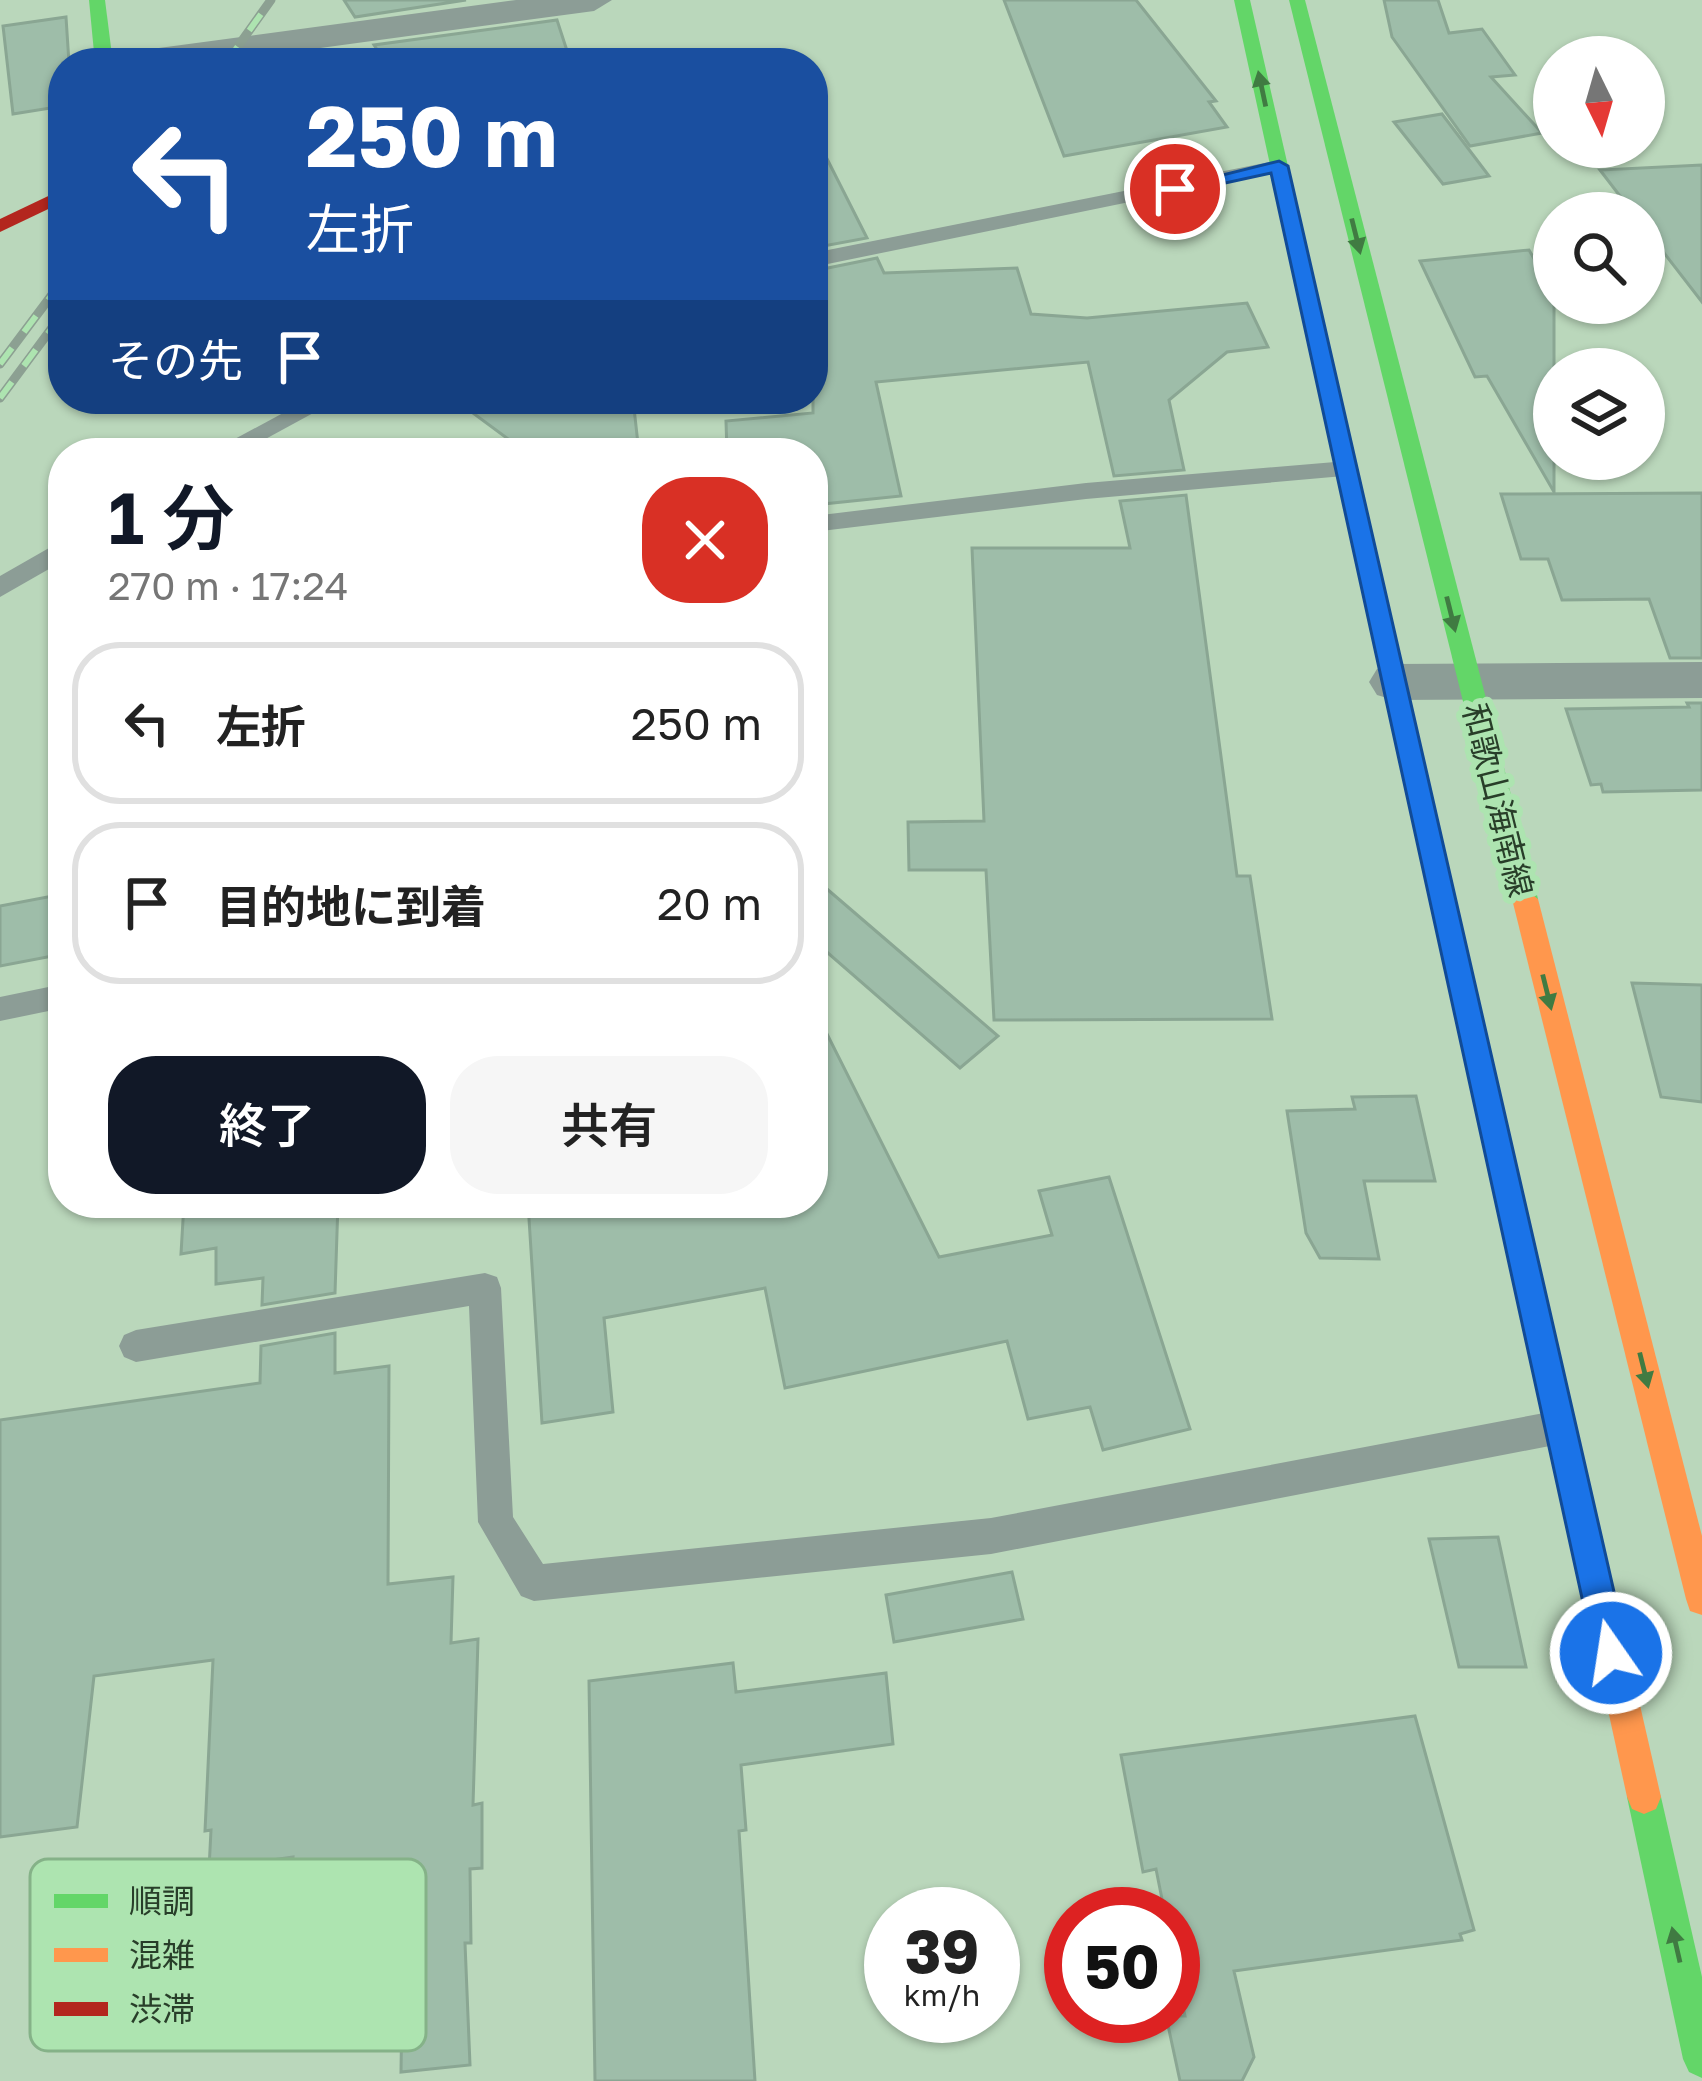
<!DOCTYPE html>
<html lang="ja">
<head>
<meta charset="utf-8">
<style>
  body { margin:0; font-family:"Golos Text","Noto Sans JP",sans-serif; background:#f6f6f6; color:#222; height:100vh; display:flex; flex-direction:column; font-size:45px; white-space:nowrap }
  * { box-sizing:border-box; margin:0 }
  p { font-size:39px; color:#767676 }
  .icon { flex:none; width:66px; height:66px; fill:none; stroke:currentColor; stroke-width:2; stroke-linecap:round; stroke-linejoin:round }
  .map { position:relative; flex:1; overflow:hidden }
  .drawer { position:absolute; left:48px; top:438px; width:780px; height:780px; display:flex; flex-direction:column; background:#fff; border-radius:48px; box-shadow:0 3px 9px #0004 }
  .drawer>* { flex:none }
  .top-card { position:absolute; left:48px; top:48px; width:780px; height:366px; border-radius:48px; box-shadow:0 3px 9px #0004; background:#1a4fa0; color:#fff; overflow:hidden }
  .needle { width:78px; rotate:175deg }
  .tools { position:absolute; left:1533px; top:36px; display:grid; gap:24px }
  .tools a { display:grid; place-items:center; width:132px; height:132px; border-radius:50%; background:#fff; box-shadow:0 3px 9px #0004; font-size:60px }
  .speed { position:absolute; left:864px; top:1887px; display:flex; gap:24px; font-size:60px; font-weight:700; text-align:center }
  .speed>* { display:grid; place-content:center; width:156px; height:156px; border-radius:50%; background:#fff; box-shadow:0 3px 9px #0004; line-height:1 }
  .speed small { font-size:30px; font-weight:400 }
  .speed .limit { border:18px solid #d22; background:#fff; color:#111 }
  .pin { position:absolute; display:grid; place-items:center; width:102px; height:102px; color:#fff; margin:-51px; border:6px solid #fff; border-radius:50%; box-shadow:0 3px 12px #0007 }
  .me { position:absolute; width:132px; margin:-66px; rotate:347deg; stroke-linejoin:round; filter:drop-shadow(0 0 9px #0008) }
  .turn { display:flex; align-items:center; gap:42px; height:252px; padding:0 60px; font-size:54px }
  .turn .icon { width:156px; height:156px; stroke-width:2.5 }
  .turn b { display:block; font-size:84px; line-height:102px }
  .then { display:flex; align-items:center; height:114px; padding:0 60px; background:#0003; gap:24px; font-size:45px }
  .round { display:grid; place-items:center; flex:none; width:126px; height:126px; border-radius:48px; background:#f6f6f6 }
  .summary { display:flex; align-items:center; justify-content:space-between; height:204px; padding:0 60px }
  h1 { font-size:72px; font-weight:600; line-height:90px; color:#111827 }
  .primary-button { display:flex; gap:24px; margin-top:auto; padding:24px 60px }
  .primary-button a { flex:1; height:138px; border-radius:48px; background:#111827; color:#fff; font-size:48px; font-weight:600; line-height:138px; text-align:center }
  .primary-button a+a { background:#f6f6f6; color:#222 }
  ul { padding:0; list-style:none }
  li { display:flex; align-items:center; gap:36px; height:162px; margin:0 24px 18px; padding:0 36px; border:6px solid #e0e0e0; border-radius:48px }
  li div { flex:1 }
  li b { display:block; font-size:45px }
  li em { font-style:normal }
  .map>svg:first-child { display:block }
  .building { fill:#9ebda9; stroke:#8aa693; stroke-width:3 }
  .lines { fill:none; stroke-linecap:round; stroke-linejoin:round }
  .lane { fill:#8c9d96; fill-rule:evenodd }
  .street { fill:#8c9d96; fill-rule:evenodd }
  .fast { fill:#63d668; fill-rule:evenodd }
  .slow { fill:#ff974d; fill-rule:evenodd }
  .jam { fill:#b3261e; fill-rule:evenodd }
  .rail-casing { stroke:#8ca092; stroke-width:9 }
  .rail { stroke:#ade4b0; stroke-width:6; stroke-dasharray:20; stroke-linecap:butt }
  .oneway { fill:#407b42 }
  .route { fill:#1a73e8; stroke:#114b97; stroke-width:3 }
  .labels { text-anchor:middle; stroke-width:12; stroke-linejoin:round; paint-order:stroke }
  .street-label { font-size:33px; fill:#283e29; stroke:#ade4b0 }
  .key { fill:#ade4b0; stroke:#85b288; stroke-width:3 }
  .key-label { font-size:33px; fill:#283e29 }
</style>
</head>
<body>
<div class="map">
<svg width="1702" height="2081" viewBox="0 0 1702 2081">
  <rect width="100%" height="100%" fill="#bad7bb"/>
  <g class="building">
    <polygon points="344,0 466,0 355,17"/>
    <polygon points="1004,0 1136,0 1216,101 1209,102 1227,127 1064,156"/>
    <polygon points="1384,0 1438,0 1449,33 1482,29 1515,75 1491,77 1542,133 1470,146 1392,37"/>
    <polygon points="66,17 69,63 63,63 63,106 13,114 3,26"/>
    <polygon points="557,20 571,63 386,63 374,45"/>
    <polygon points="1442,114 1489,176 1443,184 1394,122"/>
    <polygon points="813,131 867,238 813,248"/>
    <polygon points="1702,165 1702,302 1644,227 1644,213 1633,213 1600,170"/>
    <polygon points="1529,250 1554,293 1554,492 1487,376 1475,377 1420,261"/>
    <polygon points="877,258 884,273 1017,268 1031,314 1087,318 1247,303 1268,347 1227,352 1169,400 1184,470 1114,476 1088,362 876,382 901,496 813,505 813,453 727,453 726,421 813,413 813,271"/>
    <polygon points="527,399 633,399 639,453 527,453 462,405"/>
    <polygon points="1702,493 1702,658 1670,658 1649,599 1562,600 1548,559 1521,559 1501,494"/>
    <polygon points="1186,495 1237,876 1250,876 1272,1019 994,1020 986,870 909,870 908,822 984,821 972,548 1130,548 1120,501"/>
    <polygon points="1687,703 1702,703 1702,790 1603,792 1601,784 1591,785 1566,709 1689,707"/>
    <polygon points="813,877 948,993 998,1036 960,1068 813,940"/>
    <polygon points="63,894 63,954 0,966 0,906"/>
    <polygon points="1632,983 1702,985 1702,1102 1661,1097"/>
    <polygon points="813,1006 939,1257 1052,1235 1039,1191 1109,1177 1190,1429 1103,1450 1090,1407 1028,1419 1007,1341 785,1388 765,1288 604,1318 613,1412 542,1423 528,1203 813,1203"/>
    <polygon points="1416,1096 1435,1181 1364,1181 1379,1259 1320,1258 1306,1233 1287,1111 1355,1109 1352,1097"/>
    <polygon points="184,1203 338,1203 335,1293 262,1305 263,1278 216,1284 216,1248 181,1254"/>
    <polygon points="335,1333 335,1373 389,1366 388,1584 453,1577 451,1643 478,1639 473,1805 482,1803 482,1868 470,1869 471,1943 465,1943 470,2065 401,2072 402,2004 318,2016 318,2007 278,2011 293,1857 209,1869 211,1830 205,1831 213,1660 94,1676 77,1827 0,1837 0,1420 260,1383 261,1346"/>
    <polygon points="1498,1537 1526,1667 1459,1667 1429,1539"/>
    <polygon points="1012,1572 1023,1619 894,1642 886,1595"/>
    <polygon points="733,1663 736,1692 886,1673 893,1744 741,1765 746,1830 739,1831 755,2081 595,2081 589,1681"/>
    <polygon points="1415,1716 1474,1930 1460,1934 1462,1940 1234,1971 1254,2057 1242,2081 1180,2081 1166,2016 1185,2016 1173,1955 1173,1914 1165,1914 1156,1869 1143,1872 1121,1755"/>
  </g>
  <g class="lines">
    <g class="lane">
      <polygon points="1279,160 1289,166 1286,170 813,267 813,253"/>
      <polygon points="309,399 339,399 240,453 209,453"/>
      <polygon points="1347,461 1355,463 1355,475 1086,499 813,532 813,516 1086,483"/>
      <polygon points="63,540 63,561 0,597 0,576"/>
      <polygon points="63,984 63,1008 0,1021 0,997"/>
      <polygon points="485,1273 497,1277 501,1288 513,1517 543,1564 991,1518 1560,1410 1572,1415 1577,1427 1572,1439 1560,1444 991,1554 534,1601 521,1596 478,1522 469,1306 136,1362 124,1357 119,1346 124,1335 136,1330"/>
    </g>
    <g class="street">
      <polygon points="516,0 612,0 594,11 209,63 111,63 129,52"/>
      <polygon points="1702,662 1702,698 1394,700 1377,695 1369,682 1377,669 1394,664"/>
    </g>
    <g class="fast">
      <polygon points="89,0 105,0 113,63 95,63"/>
      <polygon points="1234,0 1250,0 1526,1207 1522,1216 1512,1220 1502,1216 1498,1207"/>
      <polygon points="1289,0 1305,0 1538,899 1525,909 1512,899"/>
      <polygon points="1644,1780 1656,1785 1661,1797 1702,1977 1702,2078 1689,2072 1683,2059 1627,1797 1632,1785"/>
    </g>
    <g class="slow">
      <polygon points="1525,889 1538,899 1702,1536 1702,1615 1690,1611 1686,1599 1512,899"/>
      <polygon points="1512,1194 1522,1198 1526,1207 1661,1797 1656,1809 1644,1814 1632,1809 1627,1797 1498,1207 1502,1198"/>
    </g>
    <polygon class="jam" points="63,189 63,202 0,232 0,219"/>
    <g class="rail-casing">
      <g id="rail">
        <polyline points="226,63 271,0"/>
        <polyline points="0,364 63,280"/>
        <polyline points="0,398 63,313"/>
      </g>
    </g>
    <use href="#rail" class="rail"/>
  </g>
  <defs><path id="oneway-solid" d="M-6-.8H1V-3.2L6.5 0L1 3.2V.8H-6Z" transform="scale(3)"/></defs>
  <g class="oneway">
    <use href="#oneway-solid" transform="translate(1262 89) rotate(-102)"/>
    <use href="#oneway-solid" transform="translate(1356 236) rotate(76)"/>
    <use href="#oneway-solid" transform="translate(1451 614) rotate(76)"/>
    <use href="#oneway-solid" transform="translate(1547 992) rotate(76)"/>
    <use href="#oneway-solid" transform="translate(1644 1370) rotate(76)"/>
    <use href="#oneway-solid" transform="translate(1676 1945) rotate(-103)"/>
  </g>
  <polygon class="route" points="1279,161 1288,166 1628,1653 1623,1665 1611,1669 1599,1665 1594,1653 1271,173 1175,194 1166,189"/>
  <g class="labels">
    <g class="street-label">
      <text transform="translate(1498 800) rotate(76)" y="12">和歌山海南線</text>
    </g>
  </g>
  <rect x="30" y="1859" width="396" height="192" rx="18" class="key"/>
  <rect x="54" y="1894" width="54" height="14" fill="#63d668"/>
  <rect x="54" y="1948" width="54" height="14" fill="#ff974d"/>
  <rect x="54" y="2002" width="54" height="14" fill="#b3261e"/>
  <g class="key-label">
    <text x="129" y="1913">順調</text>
    <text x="129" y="1967">混雑</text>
    <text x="129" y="2021">渋滞</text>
  </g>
</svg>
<div class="tools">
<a><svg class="needle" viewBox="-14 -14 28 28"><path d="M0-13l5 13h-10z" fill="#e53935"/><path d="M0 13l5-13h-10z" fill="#767676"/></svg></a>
<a><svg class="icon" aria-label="search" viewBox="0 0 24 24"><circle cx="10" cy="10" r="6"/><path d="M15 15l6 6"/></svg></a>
<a><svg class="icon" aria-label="layers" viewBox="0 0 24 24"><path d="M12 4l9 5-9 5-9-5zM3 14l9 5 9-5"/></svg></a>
</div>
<div class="speed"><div>39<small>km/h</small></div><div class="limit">50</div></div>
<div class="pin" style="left:1175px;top:189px;background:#d93025"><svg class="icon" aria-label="arrive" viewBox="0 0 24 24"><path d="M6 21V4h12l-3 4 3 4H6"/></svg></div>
<svg class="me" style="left:1611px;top:1653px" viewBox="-20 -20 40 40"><circle r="17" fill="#1a73e8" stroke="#fff" stroke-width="3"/><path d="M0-11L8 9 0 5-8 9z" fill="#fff"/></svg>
<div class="top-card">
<div class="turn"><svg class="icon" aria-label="left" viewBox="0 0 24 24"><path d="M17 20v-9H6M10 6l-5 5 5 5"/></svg><div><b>250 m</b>左折</div></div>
<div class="then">その先<svg class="icon" aria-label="arrive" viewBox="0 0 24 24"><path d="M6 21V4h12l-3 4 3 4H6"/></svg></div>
</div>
<section class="drawer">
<div class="summary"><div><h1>1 分</h1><p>270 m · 17:24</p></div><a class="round" style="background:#d93025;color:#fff"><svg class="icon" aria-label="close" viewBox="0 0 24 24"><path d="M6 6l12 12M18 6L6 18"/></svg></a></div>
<ul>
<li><svg class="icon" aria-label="left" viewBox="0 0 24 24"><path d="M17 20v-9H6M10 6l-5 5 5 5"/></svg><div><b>左折</b></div><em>250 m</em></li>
<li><svg class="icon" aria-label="arrive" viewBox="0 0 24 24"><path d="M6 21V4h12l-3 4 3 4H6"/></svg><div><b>目的地に到着</b></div><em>20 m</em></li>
</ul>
<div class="primary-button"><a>終了</a><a>共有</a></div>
</section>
</div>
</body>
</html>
